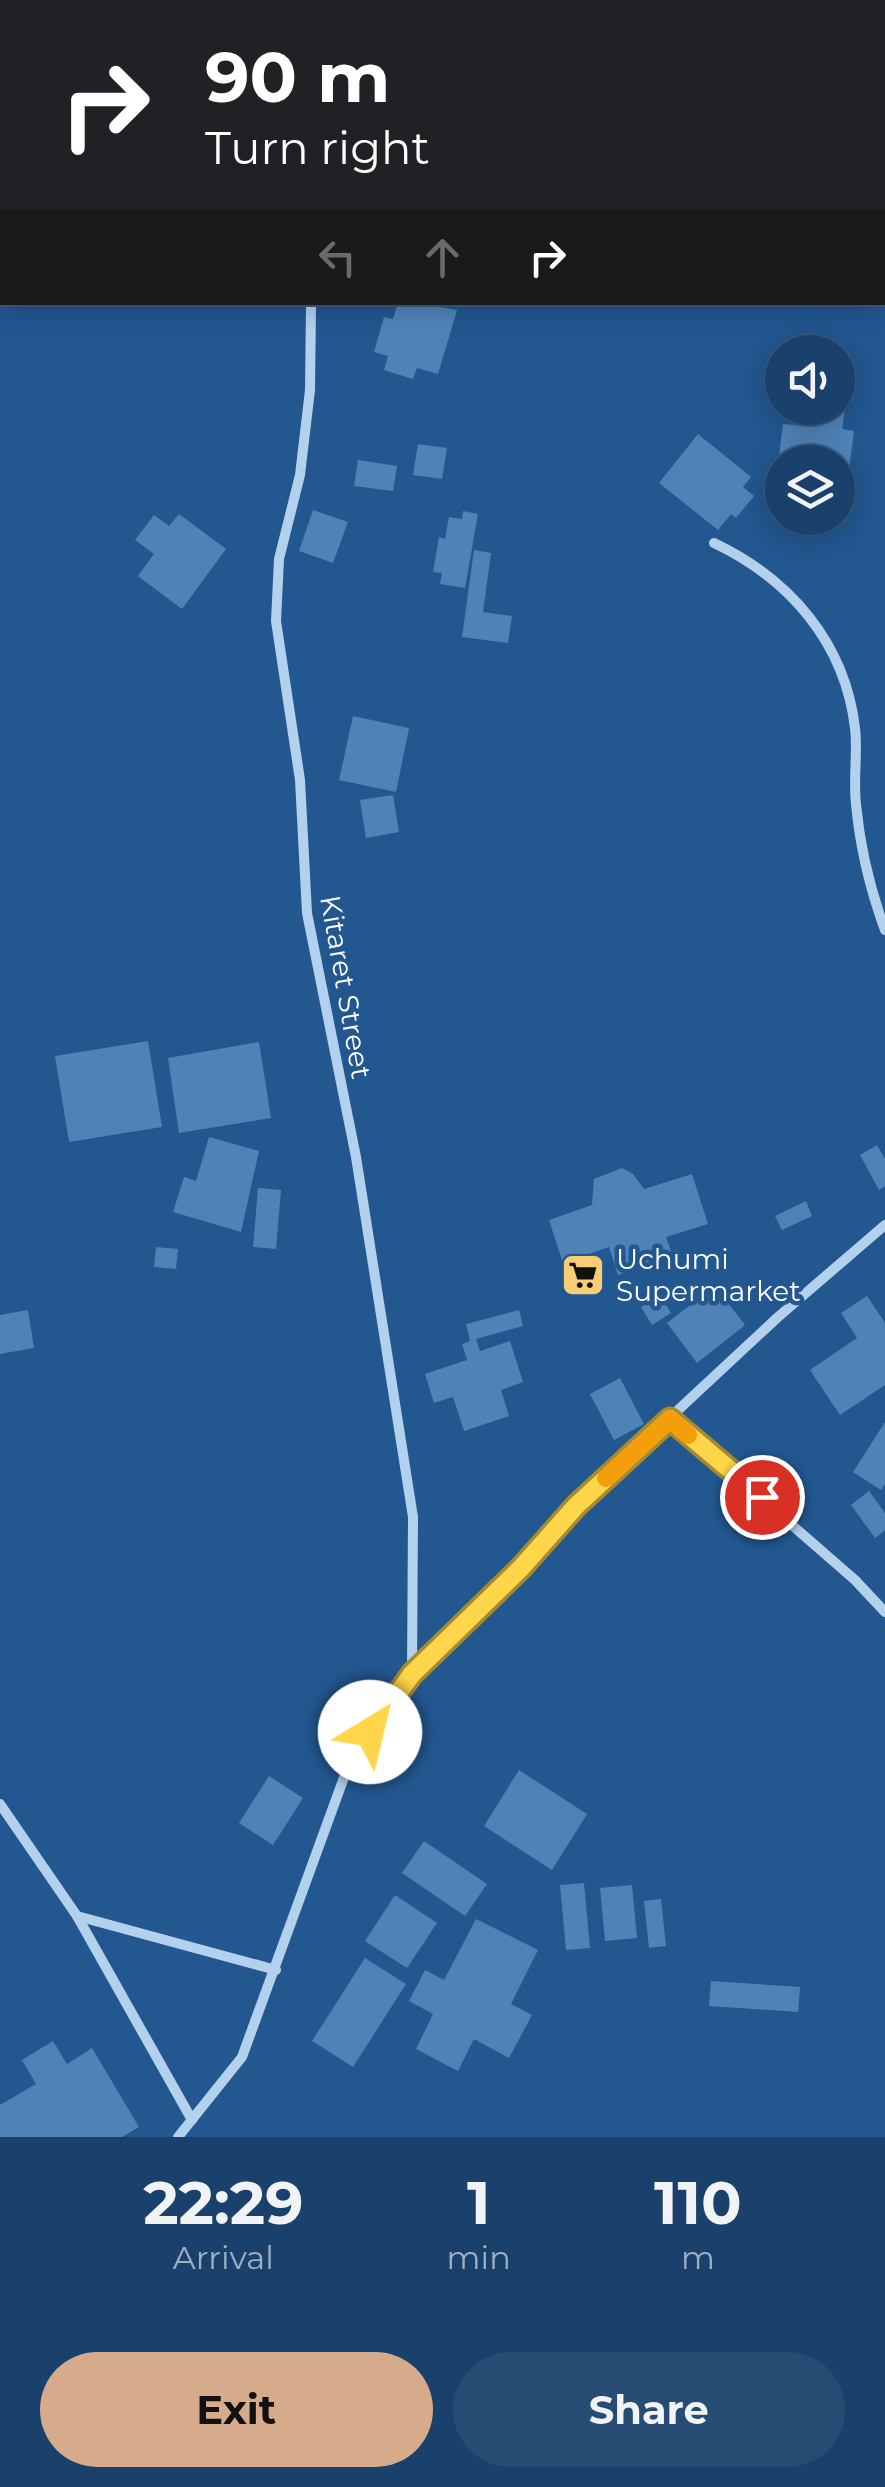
<!DOCTYPE html>
<html lang="en">
<head>
<meta charset="utf-8">
<style>
  body { margin:0; font-family:Montserrat,sans-serif; background:#274c74; color:#f1f3f6; height:100vh; display:flex; flex-direction:column; font-size:38px; white-space:nowrap }
  * { box-sizing:border-box; margin:0 }
  p { font-size:32px; color:#9fafc2 }
  .icon { flex:none; width:55px; height:55px; fill:none; stroke:currentColor; stroke-width:2; stroke-linecap:round; stroke-linejoin:round }
  .map { position:relative; height:2137px; overflow:hidden }
  .panel { display:flex; flex-direction:column; background:#1a416c; flex:1 }
  .panel>* { flex:none }
  .hud { position:absolute; left:0px; top:0px; width:885px; height:305px; box-shadow:0 5px 25px #0003,0 0 0 2px #385a7f; background:#202124; color:#fff; overflow:hidden }
  .fabs { position:absolute; left:765px; top:335px; display:grid; gap:20px }
  .fabs a { display:grid; place-items:center; width:90px; height:90px; border-radius:50%; background:#1a416c; box-shadow:0 5px 25px #0003,0 0 0 2px #385a7f; font-size:50px }
  .pin { position:absolute; display:grid; place-items:center; width:85px; height:85px; color:#fff; margin:-42px; border:5px solid #fff; border-radius:50%; box-shadow:0 2px 10px #0007 }
  .me { position:absolute; width:110px; margin:-55px; rotate:36deg; stroke-linejoin:round; filter:drop-shadow(0 0 8px #0008) }
  .turn { display:flex; align-items:center; gap:35px; height:210px; padding:0 40px; font-size:45px }
  .turn .icon { width:130px; height:130px; stroke-width:2.5 }
  .turn b { display:block; font-size:70px; line-height:85px }
  .lanes { display:flex; align-items:center; height:95px; padding:0 40px; background:#0003; justify-content:center; gap:50px; direction:ltr }
  .lanes .off { opacity:.35 }
  .eta { display:flex; justify-content:space-evenly; align-items:center; height:170px; text-align:center }
  .eta b { font-size:60px; font-weight:700; line-height:70px }
  .action { display:flex; gap:20px; margin-top:auto; padding:20px 40px }
  .action a { flex:1; height:115px; border-radius:60px; background:#d6ab8b; color:#111; font-size:40px; font-weight:700; line-height:115px; text-align:center }
  .action a+a { background:#274c74; color:#f1f3f6 }
  .map>svg:first-child { display:block }
  .lines { fill:none; stroke-linecap:round; stroke-linejoin:round }
  .stream { stroke:#a7cbed; stroke-width:10 }
  .building { fill:#4f83b8 }
  .minor { stroke:#b3d0ec; stroke-width:10 }
  .route-casing { stroke:#a68a30; stroke-width:25 }
  .route { stroke:#ffd54a; stroke-width:18 }
  .slow { stroke:#f59e0b; stroke-width:18 }
  .labels { text-anchor:middle; stroke-width:9; stroke-linejoin:round; paint-order:stroke }
  .street-label { font-size:28px; fill:#fff; stroke:#225790 }
  .poi-label { font-size:28px; fill:#fff; stroke:#225790; text-anchor:start }
</style>
</head>
<body>
<div class="map">
<svg width="885" height="2137" viewBox="0 0 885 2137">
  <rect width="100%" height="100%" fill="#225790"/>
  <g class="lines">
    <g class="stream">
      <polyline points="2,0 8,2"/>
      <polyline points="840,0 844,2"/>
      <polyline points="798,2 800,0"/>
      <polyline points="882,26 885,28"/>
    </g>
  </g>
  <g class="building">
    <polygon points="412,302 457,310 438,374 417,368 413,379 384,370 388,356 374,352 384,317 393,319 398,303 411,307"/>
    <polygon points="838,390 848,391 842,429 854,431 848,478 838,476 838,462 782,462 782,473 777,472 783,424 795,425 797,408 838,408"/>
    <polygon points="698,434 751,477 743,487 754,496 736,518 731,514 718,530 659,483"/>
    <polygon points="418,444 447,448 442,479 413,475"/>
    <polygon points="358,460 397,466 393,491 354,486"/>
    <polygon points="313,510 348,522 333,563 299,551"/>
    <polygon points="463,511 478,514 465,588 440,584 442,573 433,572 439,537 445,539 449,517 462,519"/>
    <polygon points="179,514 226,549 182,609 138,576 154,554 135,540 154,515 169,526"/>
    <polygon points="474,550 491,553 483,612 512,616 508,643 462,637"/>
    <polygon points="353,716 409,728 396,792 339,780"/>
    <polygon points="393,795 399,832 366,838 360,800"/>
    <polygon points="148,1041 162,1127 69,1142 55,1056"/>
    <polygon points="259,1042 271,1118 179,1133 168,1058"/>
    <polygon points="209,1137 259,1151 241,1232 173,1212 184,1177 196,1181"/>
    <polygon points="877,1145 885,1159 885,1186 879,1190 860,1155"/>
    <polygon points="622,1168 633,1174 644,1189 692,1174 708,1224 666,1237 673,1257 618,1275 609,1247 563,1263 549,1220 592,1205 594,1179"/>
    <polygon points="258,1188 281,1190 276,1249 253,1247"/>
    <polygon points="806,1201 812,1216 782,1230 775,1216"/>
    <polygon points="156,1247 178,1249 176,1269 154,1267"/>
    <polygon points="715,1286 745,1325 697,1363 667,1323"/>
    <polygon points="660,1295 671,1313 652,1325 641,1307"/>
    <polygon points="867,1296 885,1323 885,1385 840,1415 810,1370 857,1338 841,1313"/>
    <polygon points="28,1310 34,1348 0,1354 0,1315"/>
    <polygon points="519,1310 523,1326 476,1339 480,1351 510,1341 523,1382 501,1390 509,1416 464,1431 453,1397 434,1403 425,1374 467,1360 462,1344 470,1341 466,1324"/>
    <polygon points="620,1378 644,1424 614,1440 590,1394"/>
    <polygon points="885,1422 885,1484 881,1490 853,1472"/>
    <polygon points="869,1491 885,1513 885,1530 875,1538 851,1505"/>
    <polygon points="519,1770 587,1814 552,1870 484,1826"/>
    <polygon points="269,1776 303,1798 273,1845 239,1823"/>
    <polygon points="424,1841 487,1884 465,1916 402,1873"/>
    <polygon points="584,1883 590,1948 566,1950 560,1885"/>
    <polygon points="632,1885 637,1938 605,1941 600,1888"/>
    <polygon points="395,1895 437,1923 407,1968 365,1941"/>
    <polygon points="661,1899 666,1946 649,1948 644,1901"/>
    <polygon points="476,1919 538,1950 511,2004 532,2015 509,2058 474,2039 458,2071 416,2049 433,2014 409,2001 425,1970 444,1980"/>
    <polygon points="365,1958 406,1984 353,2067 312,2041"/>
    <polygon points="711,1981 800,1987 798,2012 709,2006"/>
    <polygon points="53,2041 67,2064 92,2048 139,2127 122,2137 0,2137 0,2105 36,2084 22,2060"/>
  </g>
  <g class="lines">
    <g class="minor">
      <polyline points="98,0 107,2"/>
      <polyline points="749,2 752,0"/>
      <polyline points="311,307 310,390 300,475 279,559 276,621 300,780 307,913 356,1157 413,1517 412,1674"/>
      <path d="M714 543C790 579 845 643 855 728 858 753 853 779 856 804 860 848 870 889 885 930"/>
      <polyline points="670,1419 855,1580 885,1612"/>
      <polyline points="0,1804 77,1916 192,2120"/>
      <polyline points="77,1916 276,1970"/>
      <polyline points="178,2137 242,2057 350,1761 412,1674 521,1568 576,1505 778,1317 885,1225"/>
    </g>
  </g>
  <g class="lines">
    <g class="route-casing">
      <polyline id="route" points="370,1732 412,1674 521,1568 576,1506 670,1419 762,1497"/>
    </g>
    <use href="#route" class="route"/>
    <polyline class="slow" points="606,1478 670,1419 688,1435"/>
  </g>
  <defs>
    <g id="supermarket-square" transform="scale(2.25)"><rect x="-9" y="-9" width="18" height="18" rx="4" fill="#f8cd76" stroke="#225790"/><path d="M-6-5.5h2.5l.6 2H6L4.5 2H-2.5L-4.4-4H-6ZM-1.5 3.2a1.3 1.3 0 1 0 .1 0ZM3 3.2a1.3 1.3 0 1 0 .1 0Z" fill="#111"/></g>
  </defs>
  <g fill-rule="evenodd">
    <use href="#supermarket-square" x="583" y="1275"/>
  </g>
  <g class="labels">
    <g class="street-label">
      <text transform="translate(346 987) rotate(80)" y="10">Kitaret Street</text>
    </g>
    <g class="poi-label">
      <text x="616" y="1269">Uchumi<tspan x="616" dy="32">Supermarket</tspan></text>
    </g>
  </g>
</svg>
<div class="fabs">
<a><svg class="icon" aria-label="sound" viewBox="0 0 24 24"><path d="M4 9h4l5-4v14l-5-4H4zM17 9q2 3 0 6"/></svg></a>
<a><svg class="icon" aria-label="layers" viewBox="0 0 24 24"><path d="M12 4l9 5-9 5-9-5zM3 14l9 5 9-5"/></svg></a>
</div>
<div class="pin" style="left:762px;top:1497px;background:#d93025"><svg class="icon" aria-label="arrive" viewBox="0 0 24 24"><path d="M6 21V4h12l-3 4 3 4H6"/></svg></div>
<svg class="me" style="left:370px;top:1732px" viewBox="-20 -20 40 40"><circle r="19" fill="#fff"/><path d="M0-13L10 11 0 6-10 11z" fill="#ffd54a"/></svg>
<div class="hud">
<div class="turn"><svg class="icon" aria-label="right" viewBox="0 0 24 24"><path d="M7 20v-9h11M14 6l5 5-5 5"/></svg><div><b>90 m</b>Turn right</div></div>
<div class="lanes"><svg class="icon off" aria-label="left" viewBox="0 0 24 24"><path d="M17 20v-9H6M10 6l-5 5 5 5"/></svg><svg class="icon off" aria-label="ahead" viewBox="0 0 24 24"><path d="M12 20V5M6 11l6-6 6 6"/></svg><svg class="icon" aria-label="right" viewBox="0 0 24 24"><path d="M7 20v-9h11M14 6l5 5-5 5"/></svg></div>
</div>
</div>
<section class="panel">
<div class="eta">
<div><b>22:29</b><p>Arrival</p></div>
<div><b>1</b><p>min</p></div>
<div><b>110</b><p>m</p></div>
</div>
<div class="action"><a>Exit</a><a>Share</a></div>
</section>
</body>
</html>
